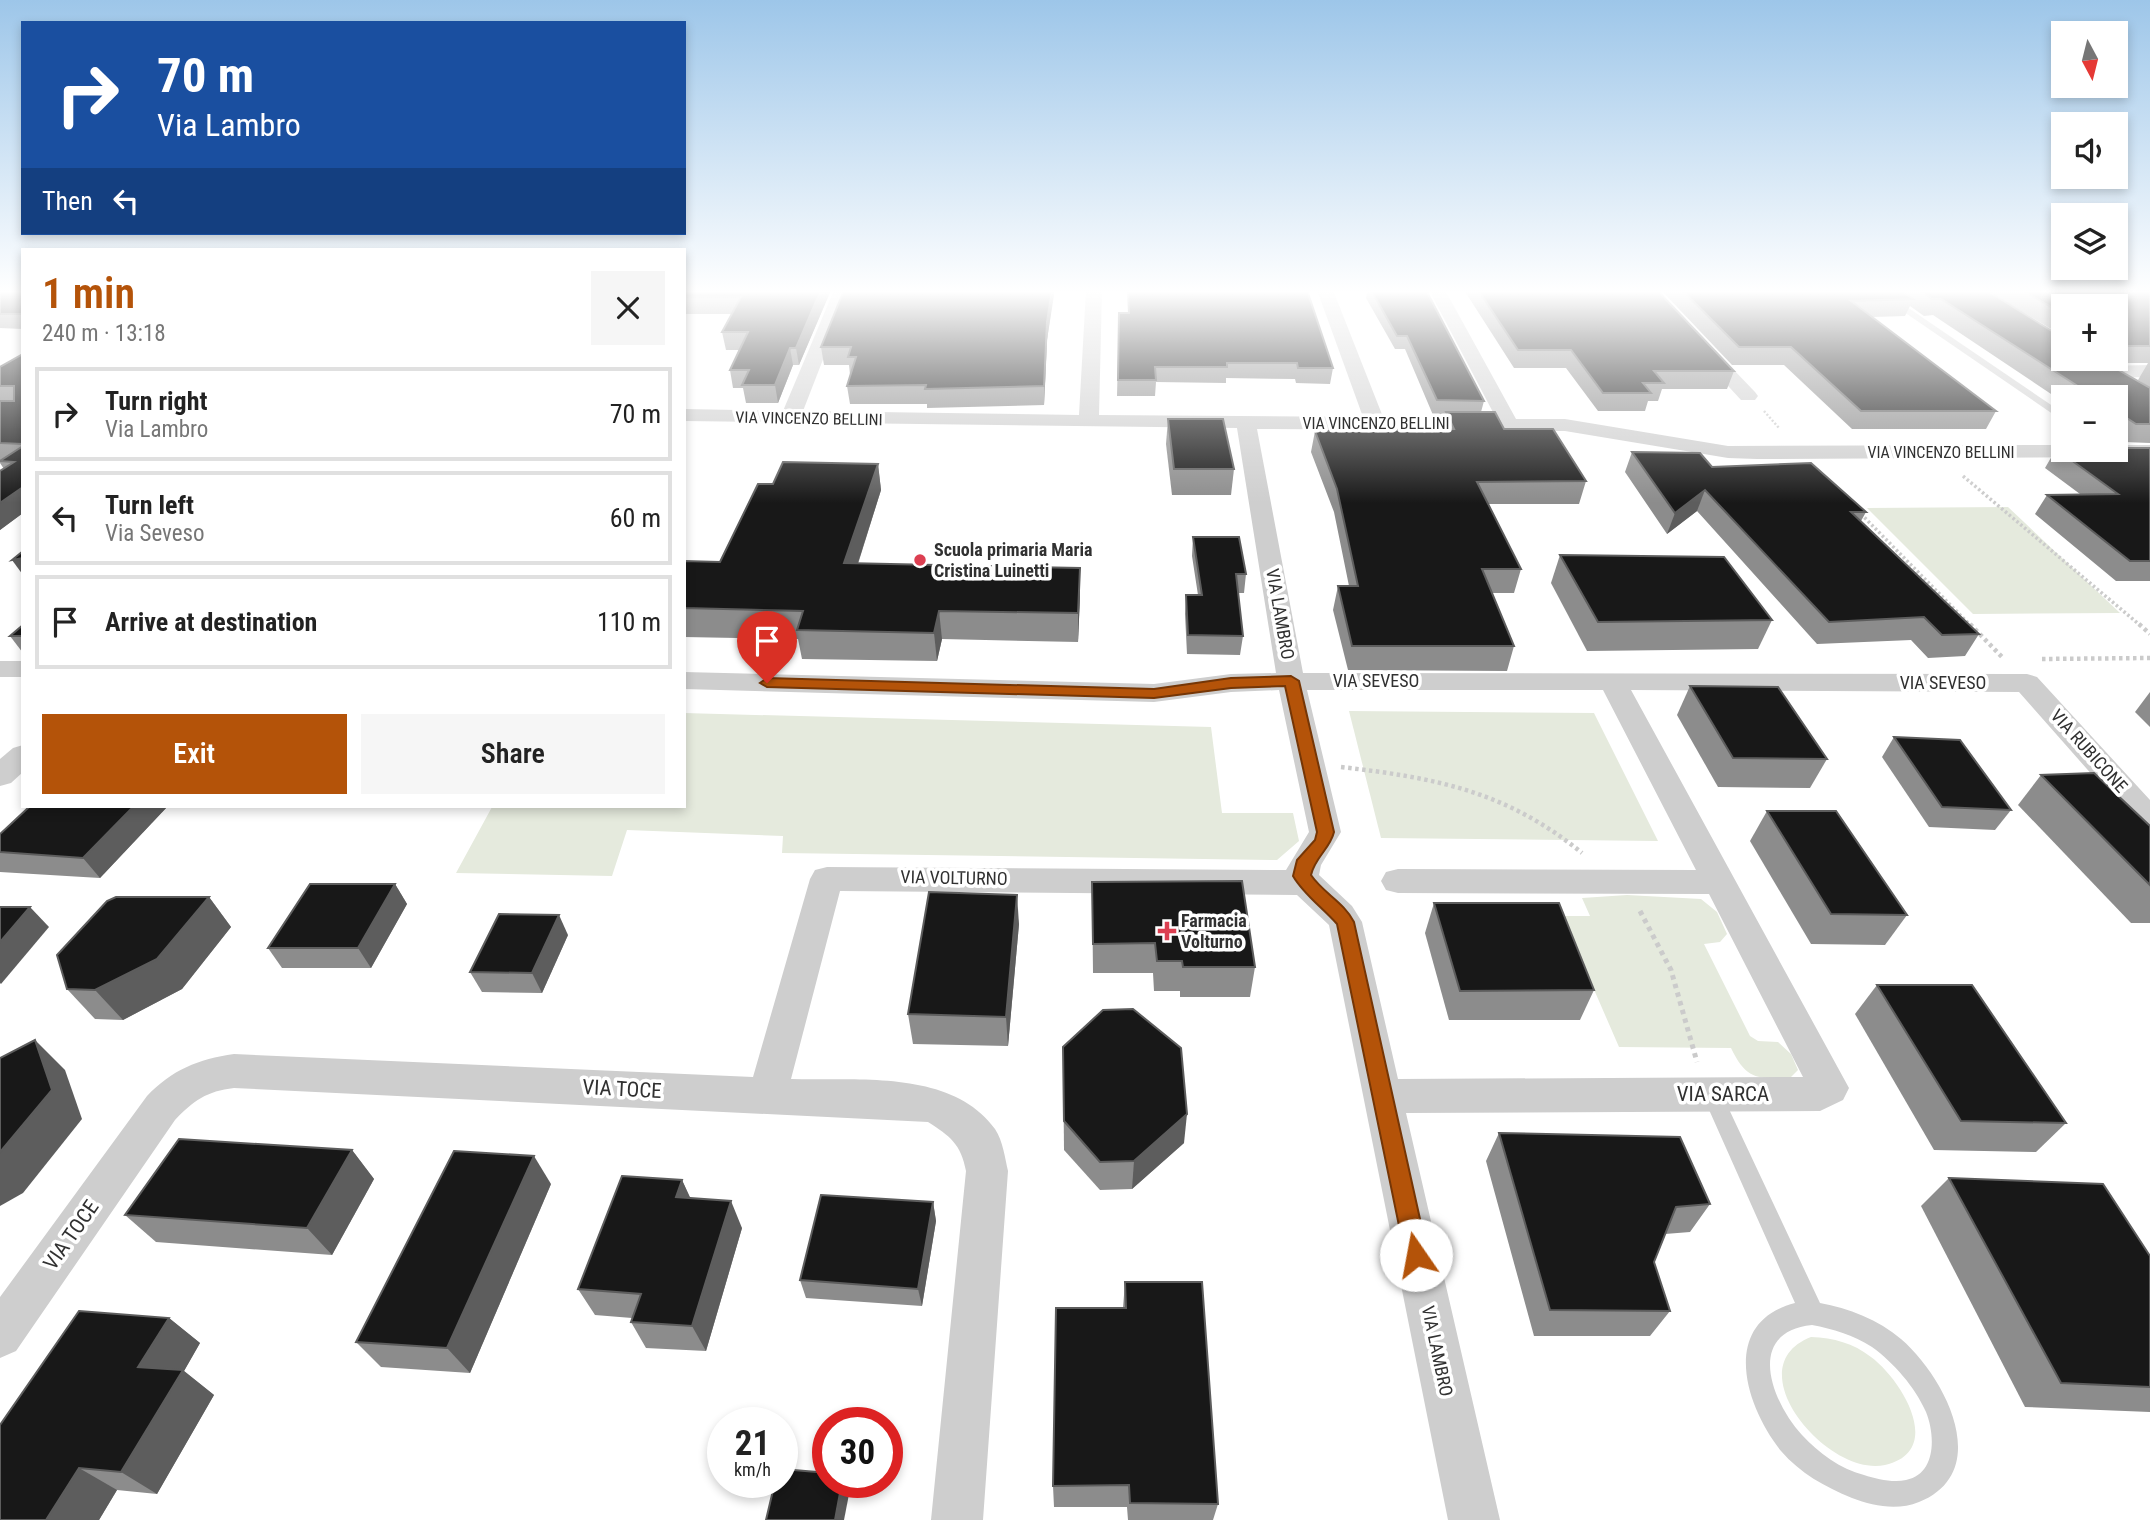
<!DOCTYPE html>
<html lang="en">
<head>
<meta charset="utf-8">
<style>
  body { margin:0; font-family:"Roboto Condensed",sans-serif; background:#f6f6f6; color:#222; height:100vh; display:flex; flex-direction:column; font-size:26px; white-space:nowrap }
  * { box-sizing:border-box; margin:0 }
  p { font-size:23px; color:#767676 }
  .icon { flex:none; width:38px; height:38px; fill:none; stroke:currentColor; stroke-width:2; stroke-linecap:round; stroke-linejoin:round }
  .map { position:relative; flex:1; overflow:hidden }
  .details { position:absolute; left:21px; top:248px; width:665px; height:560px; display:flex; flex-direction:column; background:#fff; border-radius:0px; box-shadow:0 4px 10px #0003 }
  .details>* { flex:none }
  .banner { position:absolute; left:21px; top:21px; width:665px; height:214px; border-radius:0px; box-shadow:0 4px 10px #0003; background:#1a4fa0; color:#fff; overflow:hidden }
  .needle { width:46px; rotate:173deg }
  .fabs { position:absolute; left:2051px; top:21px; display:grid; gap:14px }
  .fabs a { display:grid; place-items:center; width:77px; height:77px; border-radius:0px; background:#fff; box-shadow:0 4px 10px #0003; font-size:35px }
  .speed { position:absolute; left:707px; top:1407px; display:flex; gap:14px; font-size:35px; font-weight:700; text-align:center }
  .speed>* { display:grid; place-content:center; width:91px; height:91px; border-radius:50%; background:#fff; box-shadow:0 4px 10px #0003; line-height:1 }
  .speed small { font-size:18px; font-weight:400 }
  .speed .limit { border:10px solid #d22; background:#fff; color:#111 }
  .pin { position:absolute; display:grid; place-items:center; width:60px; height:60px; color:#fff; margin:-72px -30px; border-radius:50% 50% 50% 0; rotate:-45deg; box-shadow:0 0 7px #0007 }
  .pin .icon { rotate:45deg }
  .me { position:absolute; width:77px; margin:-38px; rotate:348deg; stroke-linejoin:round; filter:drop-shadow(0 0 5px #0008) }
  .turn { display:flex; align-items:center; gap:24px; height:147px; padding:0 21px; font-size:32px }
  .turn .icon { width:91px; height:91px; stroke-width:2.5 }
  .turn b { display:block; font-size:49px; line-height:60px }
  .then { display:flex; align-items:center; height:66px; padding:0 21px; background:#0003; gap:14px; font-size:26px }
  .round { display:grid; place-items:center; flex:none; width:74px; height:74px; border-radius:0px; background:#f6f6f6 }
  .head { display:flex; align-items:center; justify-content:space-between; height:119px; padding:0 21px }
  h1 { font-size:42px; font-weight:600; line-height:52px; color:#b45309 }
  .primary-button { display:flex; gap:14px; margin-top:auto; padding:14px 21px }
  .primary-button a { flex:1; height:80px; border-radius:0px; background:#b45309; color:#fff; font-size:28px; font-weight:600; line-height:80px; text-align:center }
  .primary-button a+a { background:#f6f6f6; color:#222 }
  ul { padding:0; list-style:none }
  li { display:flex; align-items:center; gap:21px; height:94px; margin:0 14px 10px; padding:0 7px; border:4px solid #e0e0e0; border-radius:0px }
  li div { flex:1 }
  li b { display:block; font-size:26px }
  li em { font-style:normal }
  .map>svg:first-child { display:block }
  .green { fill:#e5eadd }
  .lines { fill:none; stroke-linecap:round; stroke-linejoin:round }
  .path-far3 { stroke:#cbcbcb; stroke-width:2.5; stroke-dasharray:2 2; stroke-linecap:butt }
  .path-far2 { stroke:#cbcbcb; stroke-width:3.5; stroke-dasharray:2.5 2.5; stroke-linecap:butt }
  .path-far1 { stroke:#cbcbcb; stroke-width:4.5; stroke-dasharray:3.5 3.5; stroke-linecap:butt }
  .path { stroke:#cbcbcb; stroke-width:5; stroke-dasharray:4.5 4.5; stroke-linecap:butt }
  .service { fill:#cecece; fill-rule:evenodd }
  .minor { fill:#cecece; fill-rule:evenodd }
  .wall { fill:#8c8c8c }
  .shaded-wall { fill:#5d5d5d }
  .building { fill:#181818; stroke:#5d5d5d; stroke-width:2 }
  .route { fill:#b45309; stroke:#753606; stroke-width:2 }
  .poi-dot { fill:#dc3f51; stroke:#fff; stroke-width:2.5 }
  .labels { text-anchor:middle; stroke-width:7; stroke-linejoin:round; paint-order:stroke }
  .far-street-label { font-size:16px; fill:#313131; stroke:#fff }
  .poi-label { font-size:18px; font-weight:bold; fill:#313131; stroke:#fff; text-anchor:start }
  .street-label { font-size:18px; fill:#313131; stroke:#fff }
  .near-street-label { font-size:21px; fill:#313131; stroke:#fff }
</style>
</head>
<body>
<div class="map">
<svg width="2150" height="1520" viewBox="0 0 2150 1520">
  <rect width="100%" height="100%" fill="#fff"/>
  <g class="green">
    <polygon points="2008,507 2120,613 1973,614 1867,508"/>
    <polygon points="1349,711 1594,713 1658,841 1381,838"/>
    <polygon points="684,713 1211,727 1222,813 1293,813 1299,841 1277,860 782,853 783,836 627,830 612,876 456,873 492,807 684,807"/>
    <path d="M1627 895 1701 899 1717 912 1727 934 1720 942 1704 944 1750 1036 1758 1041 1778 1042 1791 1054 1798 1070 1790 1078C1757 1078 1747 1081 1731 1048L1619 1047 1562 916H1590L1582 898Z"/>
    <path d="M1811 1337C1834 1338 1853 1343 1871 1357 1901 1379 1946 1451 1885 1465 1828 1478 1734 1367 1811 1337Z"/>
  </g>
  <g class="lines">
    <polyline class="path-far3" points="1764,411 1779,428"/>
    <g class="path-far2">
      <polyline points="1963,476 2141,626"/>
      <polyline points="1861,514 1971,626"/>
    </g>
    <g class="path-far1">
      <polyline points="1970,624 2002,657"/>
      <polyline points="2139,624 2150,634"/>
      <polyline points="2042,659 2150,658"/>
      <path d="M1341 767C1436 778 1506 791 1582 853"/>
    </g>
    <polyline class="path" points="1640,911 1671,970 1697,1062"/>
    <g class="service">
      <polygon points="1872,290 1882,290 2063,413 2063,421"/>
      <path d="M1712 1085 1719 1088 1820 1303C1848 1308 1879 1320 1901 1339 1944 1376 1995 1471 1919 1502 1897 1511 1873 1506 1852 1498 1825 1487 1800 1473 1781 1451 1745 1406 1719 1323 1795 1303L1702 1094 1705 1088ZM1812 1325C1833 1329 1853 1335 1872 1347 1894 1363 1915 1387 1926 1412 1935 1434 1937 1474 1906 1480 1893 1483 1877 1479 1864 1475 1840 1469 1819 1453 1802 1435 1771 1401 1745 1332 1812 1325Z"/>
    </g>
    <g class="minor">
      <path d="M834 290H850L803 411 1079 415 1086 290H1102L1099 415 1363 417 1317 290H1333L1383 417 1496 418 1429 290H1445L1516 419H1565L1728 446 2063 445V450H2116V445H2150V457L1757 459 1728 458 1565 431 1257 429 1303 673 2027 674 2037 677 2150 800V831L2139 828 2019 692 1631 690 1849 1088 1843 1100 1820 1111 1406 1113 1500 1520H1448L1329 925 1297 895 840 891 791 1079C857 1081 952 1069 995 1129 1003 1141 1005 1158 1008 1171L983 1520H931L966 1171C961 1144 950 1136 928 1122L234 1088C207 1091 193 1101 175 1120L16 1351 0 1358V1297L147 1096C172 1070 198 1059 234 1054L753 1077 810 879 815 870 827 867 1286 870 1309 832 1279 690 1231 692 1154 702 684 689V672L1154 684 1231 674 1276 673 1237 428 684 421V409L783 411ZM1307 690H1603L1696 870 1398 869 1386 872 1381 881 1386 890 1398 893 1709 894 1803 1077 1398 1079 1362 922 1352 906 1319 875 1321 865 1341 832Z"/>
      <polygon points="1640,290 1657,290 1755,392 1758,396 1755,400 1741,400"/>
      <polygon points="2150,365 2150,377 2102,378 2093,372 2102,366"/>
      <rect x="0" y="661" width="23" height="16"/>
      <polygon points="23,745 23,772 11,783 0,786 0,759 13,748"/>
    </g>
  </g>
  <g class="wall">
    <polygon points="0,290 23,290 23,329 0,328"/>
    <polygon points="684,290 831,290 799,365 793,365 778,403 746,403 743,388 733,388 730,370 740,350 726,350 722,332 732,314 684,314"/>
    <polygon points="844,290 1054,290 1047,340 1044,405 927,408 927,404 850,404 847,386 850,375 849,365 824,365 821,347"/>
    <polygon points="1128,290 1307,290 1333,368 1330,384 1296,383 1295,379 1226,378 1226,383 1156,382 1155,396 1117,396 1119,313 1128,313"/>
    <polygon points="1367,290 1371,290 1484,401 1481,412 1504,429 1586,481 1579,504 1488,504 1521,569 1514,593 1492,593 1514,646 1507,671 1348,670 1333,610 1338,586 1349,586 1334,512 1311,452 1315,431 1442,429 1445,415 1433,415 1405,349 1395,349 1366,298"/>
    <polygon points="1464,290 1657,290 1734,371 1727,389 1662,389 1658,401 1648,401 1645,411 1598,411 1566,368 1514,368"/>
    <polygon points="1661,290 2150,290 2150,388 2138,380 2148,363 2109,363 2101,359 2116,359 2116,306 2063,306 2063,336 2001,299 2063,338 2150,388 2150,443 2124,442 2116,437 2116,397 2063,397 2063,402 1933,315 1924,316 1910,306 1905,316 1872,317 1996,411 1986,429 1852,429 1784,365 1732,365"/>
    <polygon points="23,354 23,513 0,530 0,471 4,469 0,463 0,461 2,460 0,460 0,367"/>
    <polygon points="1168,419 1234,469 1231,495 1172,495 1166,444"/>
    <polygon points="2150,448 2150,581 2116,581 2035,514 2047,495 2080,494 2045,468 2056,449"/>
    <polygon points="1632,452 1712,467 1866,512 1861,521 1979,634 1965,656 1928,658 1911,640 1817,644 1697,511 1667,534 1625,472"/>
    <polygon points="878,464 881,490 858,564 1080,596 1078,642 942,639 937,661 802,659 798,639 684,637 684,561 720,562 773,484"/>
    <polygon points="1193,537 1246,574 1244,593 1238,593 1243,636 1240,655 1187,654 1185,614 1186,595 1198,595 1192,556"/>
    <polygon points="1560,555 1772,620 1758,649 1587,651 1551,583"/>
    <polygon points="23,625 23,653 10,636"/>
    <polygon points="1690,686 1827,759 1810,788 1718,787 1677,715"/>
    <polygon points="2150,692 2150,727 2135,712"/>
    <polygon points="1894,737 2011,810 1995,830 1929,827 1882,757"/>
    <polygon points="2041,775 2150,826 2150,923 2131,923 2018,805"/>
    <polygon points="167,807 100,878 0,872 0,834"/>
    <polygon points="1767,811 1907,915 1885,945 1811,944 1750,841"/>
    <polygon points="1092,882 1255,967 1250,997 1180,997 1180,991 1154,991 1153,973 1093,973"/>
    <polygon points="395,884 407,904 371,968 282,968 268,948"/>
    <polygon points="209,897 231,927 182,989 123,1020 95,1019 67,989"/>
    <polygon points="1434,903 1594,990 1580,1020 1449,1020 1425,933"/>
    <polygon points="1019,924 1008,1046 913,1044 908,1014"/>
    <polygon points="568,935 542,993 482,992 470,972"/>
    <polygon points="1877,985 2066,1123 2036,1152 1934,1150 1855,1014"/>
    <polygon points="1063,1047 1184,1143 1132,1189 1100,1190 1064,1150"/>
    <polygon points="1499,1133 1710,1204 1690,1232 1665,1234 1654,1262 1670,1311 1650,1336 1534,1336 1486,1161"/>
    <polygon points="352,1150 374,1179 332,1255 156,1242 125,1215"/>
    <polygon points="1949,1178 2150,1256 2150,1412 2025,1407 1921,1206"/>
    <polygon points="682,1180 690,1198 742,1228 706,1351 646,1348 631,1322 632,1318 595,1315 578,1289"/>
    <polygon points="551,1184 470,1373 381,1367 356,1342"/>
    <polygon points="933,1202 936,1221 922,1306 806,1298 800,1280"/>
    <polygon points="1125,1282 1218,1504 1213,1520 1128,1520 1127,1507 1054,1507 1053,1486 1123,1308"/>
    <polygon points="169,1318 200,1343 184,1371 214,1395 157,1494 117,1490 99,1520 0,1520"/>
  </g>
  <g class="shaded-wall">
    <polygon points="821,290 831,290 799,365 796,348"/>
    <polygon points="1052,290 1054,290 1054,295 1047,340 1044,405 1044,386 1047,322"/>
    <polygon points="790,348 793,365 778,403 775,385"/>
    <polygon points="878,464 881,490 849,591 844,563"/>
    <polygon points="23,487 23,513 0,530 0,503"/>
    <polygon points="1705,490 1697,511 1667,534 1675,513"/>
    <polygon points="23,558 23,575 12,560"/>
    <polygon points="1080,568 1080,596 1078,642 1078,613"/>
    <polygon points="939,611 942,639 937,661 934,633"/>
    <polygon points="133,807 167,807 100,878 83,858"/>
    <polygon points="395,884 407,904 371,968 358,948"/>
    <polygon points="1017,895 1019,924 1008,1046 1006,1017"/>
    <polygon points="209,897 231,927 182,989 123,1020 95,990"/>
    <polygon points="30,907 49,927 1,984 0,983 0,942"/>
    <polygon points="559,915 568,935 542,993 532,973"/>
    <polygon points="35,1040 65,1070 82,1119 23,1193 0,1206 0,1152"/>
    <polygon points="1187,1114 1184,1143 1132,1189 1134,1161"/>
    <polygon points="352,1150 374,1179 332,1255 307,1228"/>
    <polygon points="534,1156 551,1184 470,1373 447,1348"/>
    <polygon points="682,1180 695,1208 676,1197"/>
    <polygon points="731,1201 742,1228 706,1351 692,1326"/>
    <polygon points="933,1202 936,1221 922,1306 918,1289"/>
    <polygon points="169,1318 200,1343 184,1371 214,1395 157,1494 121,1472 138,1367"/>
    <polygon points="79,1468 117,1490 99,1520 46,1520"/>
    <polygon points="842,1482 847,1482 850,1489 844,1520 835,1520"/>
  </g>
  <g class="building">
    <rect x="0" y="290" width="23" height="24"/>
    <polygon points="684,290 821,290 796,348 790,348 775,385 742,385 749,370 730,370 748,332 722,332 741,297 684,297"/>
    <polygon points="844,290 1052,290 1047,322 1044,386 925,389 926,385 847,386 856,357 848,357 851,347 821,347"/>
    <polygon points="1128,290 1307,290 1333,368 1298,368 1297,363 1227,363 1227,367 1155,367 1156,380 1118,380 1119,313 1129,313"/>
    <polygon points="1371,290 1426,290 1484,401 1437,400 1407,336 1397,336"/>
    <polygon points="1478,290 1657,290 1734,371 1654,371 1664,383 1643,383 1651,393 1603,393 1571,350 1518,350"/>
    <polygon points="1682,290 1900,290 1913,299 1851,301 1996,411 1861,411 1791,347 1739,347"/>
    <polygon points="1919,290 1986,290 2063,338 2063,359 2099,359 2150,388 2150,424 2136,424 2116,411 2116,397 2095,397 1941,299 1932,299"/>
    <polygon points="2022,290 2150,290 2150,346 2120,346 2116,344 2116,306 2063,306 2063,314"/>
    <polygon points="23,354 23,444 0,443 0,401 14,401 14,386 0,386 0,367"/>
    <polygon points="1446,412 1495,412 1504,429 1553,429 1586,481 1477,482 1521,569 1482,569 1514,646 1352,646 1338,586 1358,586 1337,489 1315,431 1454,429"/>
    <polygon points="1168,419 1223,419 1234,469 1174,469"/>
    <polygon points="23,446 23,487 0,503 0,471 14,462 0,461"/>
    <polygon points="2116,448 2150,448 2150,561 2130,561 2047,495 2118,494 2056,449 2116,450"/>
    <polygon points="1632,452 1700,453 1712,467 1811,463 1866,512 1851,512 1979,634 1942,635 1924,617 1829,622 1705,490 1675,513"/>
    <polygon points="783,462 878,464 844,563 1080,568 1078,613 939,611 934,633 797,630 803,611 684,608 684,561 720,562 758,484 773,484"/>
    <polygon points="1193,537 1239,537 1246,574 1236,574 1243,636 1188,635 1186,595 1202,595"/>
    <polygon points="23,551 23,558 12,560"/>
    <polygon points="1560,555 1724,557 1772,620 1598,622"/>
    <polygon points="23,625 23,636 10,636"/>
    <polygon points="1690,686 1778,687 1827,759 1733,758"/>
    <polygon points="1894,737 1960,740 2011,810 1942,807"/>
    <polygon points="2094,773 2150,826 2150,885 2041,775"/>
    <polygon points="29,807 133,807 83,858 0,852 0,834"/>
    <polygon points="1767,811 1836,811 1907,915 1831,914"/>
    <polygon points="1242,881 1255,967 1183,967 1182,961 1157,961 1155,943 1093,944 1092,882"/>
    <polygon points="310,884 395,884 358,948 268,948"/>
    <polygon points="929,892 1017,895 1006,1017 908,1014"/>
    <polygon points="116,897 209,897 157,959 95,990 67,989 57,955 107,901"/>
    <polygon points="1434,903 1559,903 1594,990 1460,991"/>
    <polygon points="0,907 30,907 0,942"/>
    <polygon points="499,914 559,915 532,973 470,972"/>
    <polygon points="1877,985 1972,985 2066,1123 1961,1121"/>
    <polygon points="1133,1009 1181,1048 1187,1114 1134,1161 1100,1162 1064,1121 1063,1047 1103,1010"/>
    <polygon points="35,1040 52,1090 0,1152 0,1058"/>
    <polygon points="1499,1133 1680,1137 1710,1204 1676,1207 1654,1262 1670,1311 1550,1310"/>
    <polygon points="179,1139 352,1150 307,1228 125,1215"/>
    <polygon points="454,1151 534,1156 447,1348 356,1342"/>
    <polygon points="622,1176 682,1180 676,1197 731,1201 692,1326 631,1322 641,1294 578,1289"/>
    <polygon points="1949,1178 2103,1184 2150,1256 2150,1387 2061,1383"/>
    <polygon points="821,1195 933,1202 918,1289 800,1280"/>
    <polygon points="1125,1282 1202,1282 1218,1504 1130,1503 1129,1485 1053,1486 1056,1308 1126,1308"/>
    <polygon points="79,1311 169,1318 138,1367 183,1370 121,1472 79,1468 46,1520 0,1520 0,1425"/>
    <polygon points="782,1469 828,1473 828,1482 842,1482 835,1520 766,1520 775,1482 782,1482"/>
  </g>
  <linearGradient id="sky" x2="0" y2="1"><stop stop-color="#9dc6e9"/><stop offset="0.58" stop-color="#fff"/><stop offset="1" stop-color="#fff" stop-opacity="0"/></linearGradient>
  <rect width="2150" height="503" fill="url(#sky)"/>
  <path class="route" d="M1291 676 1299 681 1334 832C1330 849 1315 857 1311 875 1323 893 1344 902 1354 922L1428 1255 1425 1263 1416 1266 1408 1263 1405 1255 1337 924C1322 907 1304 895 1293 876L1297 860 1315 840 1317 832 1285 686 1231 688 1154 698 767 687 760 683 767 678 1154 689 1231 678Z"/>
  <g class="poi-dot">
    <circle cx="920" cy="560" r="7"/>
    <path d="M1163.5 920.5h7v7h7v7h-7v7h-7v-7h-7v-7h7z"/>
  </g>
  <g class="labels">
    <g class="far-street-label">
      <text transform="translate(809 418) rotate(1)" y="6">VIA VINCENZO BELLINI</text>
      <text x="1376" y="429">VIA VINCENZO BELLINI</text>
      <text x="1941" y="458">VIA VINCENZO BELLINI</text>
    </g>
    <g class="poi-label">
      <text x="934" y="556">Scuola primaria Maria<tspan x="934" dy="21">Cristina Luinetti</tspan></text>
      <text x="1181" y="927">Farmacia<tspan x="1181" dy="21">Volturno</tspan></text>
    </g>
    <g class="street-label">
      <text transform="translate(1280 614) rotate(80)" y="6">VIA LAMBRO</text>
      <text x="1376" y="687">VIA SEVESO</text>
      <text x="1943" y="689">VIA SEVESO</text>
      <text transform="translate(2089 751) rotate(48)" y="6">VIA RUBICONE</text>
      <text transform="translate(954 878) rotate(1)" y="6">VIA VOLTURNO</text>
      <text transform="translate(1437 1351) rotate(78)" y="6">VIA LAMBRO</text>
    </g>
    <g class="near-street-label">
      <text transform="translate(622 1089) rotate(3)" y="7">VIA TOCE</text>
      <text x="1723" y="1101">VIA SARCA</text>
      <text transform="translate(71 1235) rotate(-55)" y="7">VIA TOCE</text>
    </g>
  </g>
</svg>
<div class="fabs">
<a><svg class="needle" viewBox="-14 -14 28 28"><path d="M0-13l5 13h-10z" fill="#e53935"/><path d="M0 13l5-13h-10z" fill="#767676"/></svg></a>
<a><svg class="icon" aria-label="sound" viewBox="0 0 24 24"><path d="M4 9h4l5-4v14l-5-4H4zM17 9q2 3 0 6"/></svg></a>
<a><svg class="icon" aria-label="layers" viewBox="0 0 24 24"><path d="M12 4l9 5-9 5-9-5zM3 14l9 5 9-5"/></svg></a>
<a>+</a>
<a>−</a>
</div>
<div class="speed"><div>21<small>km/h</small></div><div class="limit">30</div></div>
<div class="pin" style="left:767px;top:683px;background:#d93025"><svg class="icon" aria-label="arrive" viewBox="0 0 24 24"><path d="M6 21V4h12l-3 4 3 4H6"/></svg></div>
<svg class="me" style="left:1416px;top:1255px" viewBox="-20 -20 40 40"><circle r="19" fill="#fff"/><path d="M0-13L10 11 0 6-10 11z" fill="#b45309"/></svg>
<div class="banner">
<div class="turn"><svg class="icon" aria-label="right" viewBox="0 0 24 24"><path d="M7 20v-9h11M14 6l5 5-5 5"/></svg><div><b>70 m</b>Via Lambro</div></div>
<div class="then">Then<svg class="icon" aria-label="left" viewBox="0 0 24 24"><path d="M17 20v-9H6M10 6l-5 5 5 5"/></svg></div>
</div>
<section class="details">
<div class="head"><div><h1>1 min</h1><p>240 m · 13:18</p></div><a class="round"><svg class="icon" aria-label="close" viewBox="0 0 24 24"><path d="M6 6l12 12M18 6L6 18"/></svg></a></div>
<ul>
<li><svg class="icon" aria-label="right" viewBox="0 0 24 24"><path d="M7 20v-9h11M14 6l5 5-5 5"/></svg><div><b>Turn right</b><p>Via Lambro</p></div><em>70 m</em></li>
<li><svg class="icon" aria-label="left" viewBox="0 0 24 24"><path d="M17 20v-9H6M10 6l-5 5 5 5"/></svg><div><b>Turn left</b><p>Via Seveso</p></div><em>60 m</em></li>
<li><svg class="icon" aria-label="arrive" viewBox="0 0 24 24"><path d="M6 21V4h12l-3 4 3 4H6"/></svg><div><b>Arrive at destination</b></div><em>110 m</em></li>
</ul>
<div class="primary-button"><a>Exit</a><a>Share</a></div>
</section>
</div>
</body>
</html>
